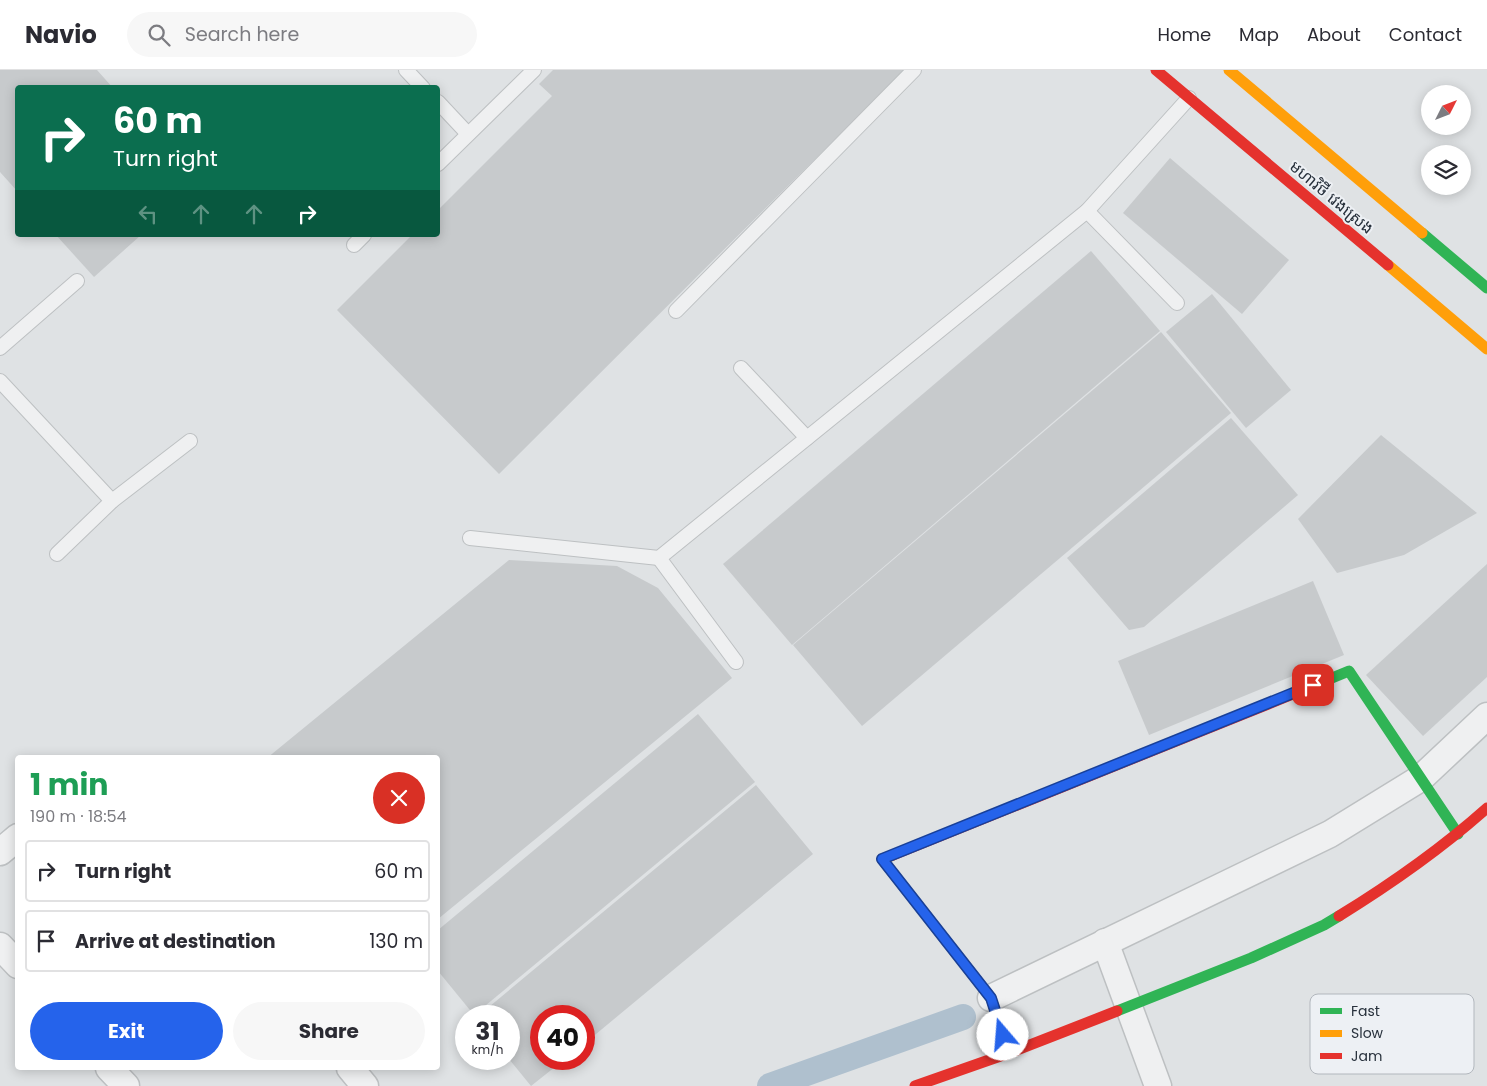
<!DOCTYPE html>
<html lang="en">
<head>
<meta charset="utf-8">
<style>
  body { margin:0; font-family:Poppins,"Noto Sans Khmer",sans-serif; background:#f7f7f7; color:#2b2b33; height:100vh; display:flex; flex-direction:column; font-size:19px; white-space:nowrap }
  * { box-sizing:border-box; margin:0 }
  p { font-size:16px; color:#7c7c81 }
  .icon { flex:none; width:28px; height:28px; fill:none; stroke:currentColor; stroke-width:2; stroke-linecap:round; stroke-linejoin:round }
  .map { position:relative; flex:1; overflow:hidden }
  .sheet { position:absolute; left:15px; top:685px; width:425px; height:315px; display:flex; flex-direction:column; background:#fff; border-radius:5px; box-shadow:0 2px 12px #0003 }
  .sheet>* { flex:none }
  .hud { position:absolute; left:15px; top:15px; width:425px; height:152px; border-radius:5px; box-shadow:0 2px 12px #0003; background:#0b6e4f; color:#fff; overflow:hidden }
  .needle { width:32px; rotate:48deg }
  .tools { position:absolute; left:1421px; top:15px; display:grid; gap:10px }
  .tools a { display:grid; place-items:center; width:50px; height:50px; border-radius:50%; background:#fff; box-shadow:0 2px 12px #0003; font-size:25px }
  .speed { position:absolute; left:455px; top:935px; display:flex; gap:10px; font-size:25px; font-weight:700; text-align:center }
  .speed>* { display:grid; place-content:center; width:65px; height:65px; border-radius:50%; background:#fff; box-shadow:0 2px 12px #0003; line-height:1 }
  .speed small { font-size:12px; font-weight:400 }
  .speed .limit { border:8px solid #d22; background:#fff; color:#111 }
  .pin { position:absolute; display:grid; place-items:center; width:42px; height:42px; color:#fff; margin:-21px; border-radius:10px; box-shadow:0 2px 8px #0006 }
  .me { position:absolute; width:55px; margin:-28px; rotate:342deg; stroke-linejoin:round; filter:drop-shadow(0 0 4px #0008) }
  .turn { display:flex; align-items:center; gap:18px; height:105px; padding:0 15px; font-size:22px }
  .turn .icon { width:65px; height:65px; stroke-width:2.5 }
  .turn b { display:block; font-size:35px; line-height:42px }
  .lanes { display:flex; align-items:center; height:48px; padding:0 15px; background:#0003; justify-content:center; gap:25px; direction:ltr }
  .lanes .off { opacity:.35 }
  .round { display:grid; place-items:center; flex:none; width:52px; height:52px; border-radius:26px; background:#f7f7f7 }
  .headline { display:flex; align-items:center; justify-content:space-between; height:85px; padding:0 15px }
  h1 { font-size:30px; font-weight:700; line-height:38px; color:#1e9e55 }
  .action { display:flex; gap:10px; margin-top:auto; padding:10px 15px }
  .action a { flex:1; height:58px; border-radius:30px; background:#2563eb; color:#fff; font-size:20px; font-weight:700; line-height:58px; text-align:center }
  .action a+a { background:#f7f7f7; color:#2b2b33 }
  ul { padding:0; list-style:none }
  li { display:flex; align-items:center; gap:15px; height:62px; margin:0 10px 8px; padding:0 5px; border:2px solid #e1e1e2; border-radius:5px }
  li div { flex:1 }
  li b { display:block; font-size:19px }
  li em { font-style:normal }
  header { display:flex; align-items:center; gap:30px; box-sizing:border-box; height:70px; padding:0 25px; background:#fff; border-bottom:1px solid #e1e1e2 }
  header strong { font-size:24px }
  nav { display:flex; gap:28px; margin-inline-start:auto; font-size:18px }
  .search { width:350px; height:45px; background:#f7f7f7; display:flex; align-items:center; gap:12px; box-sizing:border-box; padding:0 18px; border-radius:28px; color:#7c7c81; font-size:19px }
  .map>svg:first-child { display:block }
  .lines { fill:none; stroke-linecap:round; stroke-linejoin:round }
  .canal { stroke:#afc0ce; stroke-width:26 }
  .building { fill:#c7cacc }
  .lane-casing { stroke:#bdc0c2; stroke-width:16 }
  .street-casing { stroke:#bdc0c2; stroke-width:29 }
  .lane { stroke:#eff0f1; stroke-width:14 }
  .street { stroke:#eff0f1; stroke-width:26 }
  .fast { stroke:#30b455; stroke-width:11 }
  .slow { stroke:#ff9f0a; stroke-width:11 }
  .jam { stroke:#e5322d; stroke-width:11 }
  .route-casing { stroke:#184099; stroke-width:12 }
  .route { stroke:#2563eb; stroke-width:9 }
  .labels { text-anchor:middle; stroke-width:4; stroke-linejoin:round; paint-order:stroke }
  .street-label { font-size:16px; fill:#28313c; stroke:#edf0f4 }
  .key { fill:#edf0f4; stroke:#b2b7bd; stroke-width:1 }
  .key-label { font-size:14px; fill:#28313c }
</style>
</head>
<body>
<header>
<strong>Navio</strong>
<div class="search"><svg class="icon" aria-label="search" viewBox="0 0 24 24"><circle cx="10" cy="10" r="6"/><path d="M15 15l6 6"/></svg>Search here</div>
<nav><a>Home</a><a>Map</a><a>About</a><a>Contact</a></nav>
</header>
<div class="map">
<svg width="1487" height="1016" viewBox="0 0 1487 1016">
  <rect width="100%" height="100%" fill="#dfe2e4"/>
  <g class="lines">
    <polyline class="canal" points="770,1016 963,947"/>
  </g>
  <g class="building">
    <polygon points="0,0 97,0 113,18 18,18 18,122 0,102"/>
    <polygon points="553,0 904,0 499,404 337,240 412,165 438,165 438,140 552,26 539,14"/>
    <polygon points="1170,88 1289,190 1242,244 1123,143"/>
    <polygon points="56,165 141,165 94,207"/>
    <polygon points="1091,181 1160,261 792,575 723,494"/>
    <polygon points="1212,224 1291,320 1246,358 1166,262"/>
    <polygon points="1161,262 1231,343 862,656 793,575"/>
    <polygon points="1231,348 1298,425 1144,557 1129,560 1067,488"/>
    <polygon points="1381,365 1477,443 1404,485 1337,503 1298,449"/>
    <polygon points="509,490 617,496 658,518 732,608 438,849 438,688 267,688"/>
    <polygon points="1487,494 1487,607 1423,666 1366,605"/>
    <polygon points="1313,511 1344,585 1149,665 1118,591"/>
    <polygon points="698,644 755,712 474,945 438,901 438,860"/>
    <polygon points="756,715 813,784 584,974 584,946 541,946 541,989 565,989 531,1016 509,989 509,946 478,946"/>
  </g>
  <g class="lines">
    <g class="lane-casing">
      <g id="lane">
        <polyline points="406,0 423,18"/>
        <polyline points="438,32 468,64"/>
        <polyline points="438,94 534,0"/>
        <polyline points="1087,141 1177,233"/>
        <polyline points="354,175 364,165"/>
        <polyline points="676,241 914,0"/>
        <polyline points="0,278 77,211"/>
        <polyline points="741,298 807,368"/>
        <polyline points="0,311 112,431 190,371"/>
        <polyline points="470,468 659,488 1087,141 1189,28"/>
        <polyline points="57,484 112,431"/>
        <polyline points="659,488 736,592"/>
      </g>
    </g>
    <g class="street-casing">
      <g id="street">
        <polyline points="0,782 18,767"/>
        <polyline points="1105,872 1158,1016"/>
        <polyline points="0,876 18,895"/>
        <polyline points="991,928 1330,764 1421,708 1487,646"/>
        <polyline points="109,998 126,1016"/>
        <polyline points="350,998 365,1016"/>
      </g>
    </g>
    <use href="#lane" class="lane"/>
    <use href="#street" class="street"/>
    <g class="fast">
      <polyline points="1422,163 1487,218"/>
      <polyline points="1293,624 1349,601 1458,764"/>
      <polyline points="1117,941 1251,888 1324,855 1339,846"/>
    </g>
    <g class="slow">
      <polyline points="1229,0 1422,163"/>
      <polyline points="1388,195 1487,279"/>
      <polyline points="893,785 882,789 991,928 1009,983"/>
    </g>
    <g class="jam">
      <polyline points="1156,0 1388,195"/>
      <polyline points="893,785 1293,624"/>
      <path d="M1339 846C1391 814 1441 779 1487 738"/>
      <polyline points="915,1016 1009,983 1117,941"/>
    </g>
  </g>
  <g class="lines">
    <g class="route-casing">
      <polyline id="route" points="1003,965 991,928 882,789 1313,615"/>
    </g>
    <use href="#route" class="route"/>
  </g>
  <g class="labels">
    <g class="street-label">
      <text transform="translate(1332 127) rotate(40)" y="6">មហាវិថី វេងស្រេង</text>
    </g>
  </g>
  <rect x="1310" y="924" width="164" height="80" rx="8" class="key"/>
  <rect x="1320" y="938" width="22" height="6" fill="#30b455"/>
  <rect x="1320" y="960" width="22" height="7" fill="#ff9f0a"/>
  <rect x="1320" y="983" width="22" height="6" fill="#e5322d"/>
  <g class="key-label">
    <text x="1351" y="946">Fast</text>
    <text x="1351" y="968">Slow</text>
    <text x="1351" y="991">Jam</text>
  </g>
</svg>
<div class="tools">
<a><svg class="needle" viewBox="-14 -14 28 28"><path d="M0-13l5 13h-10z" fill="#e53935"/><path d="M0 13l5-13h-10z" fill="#7c7c81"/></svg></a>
<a><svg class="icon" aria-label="layers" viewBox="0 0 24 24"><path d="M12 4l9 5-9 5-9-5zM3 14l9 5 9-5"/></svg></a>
</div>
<div class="speed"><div>31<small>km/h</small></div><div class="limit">40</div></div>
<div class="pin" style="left:1313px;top:615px;background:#d93025"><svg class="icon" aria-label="arrive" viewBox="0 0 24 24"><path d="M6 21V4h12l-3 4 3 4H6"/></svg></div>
<svg class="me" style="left:1003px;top:965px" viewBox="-20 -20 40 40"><circle r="19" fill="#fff"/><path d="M0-13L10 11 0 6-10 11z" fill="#2563eb"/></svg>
<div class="hud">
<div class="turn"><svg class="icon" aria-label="right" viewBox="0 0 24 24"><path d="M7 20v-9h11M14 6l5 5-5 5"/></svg><div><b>60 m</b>Turn right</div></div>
<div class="lanes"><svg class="icon off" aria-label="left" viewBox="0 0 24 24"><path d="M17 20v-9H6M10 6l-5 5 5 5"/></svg><svg class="icon off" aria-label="ahead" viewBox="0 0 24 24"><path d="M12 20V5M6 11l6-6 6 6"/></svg><svg class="icon off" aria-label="ahead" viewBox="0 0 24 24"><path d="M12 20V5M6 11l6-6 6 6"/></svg><svg class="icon" aria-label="right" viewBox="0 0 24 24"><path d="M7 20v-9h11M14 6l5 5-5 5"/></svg></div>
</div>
<section class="sheet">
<div class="headline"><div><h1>1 min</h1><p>190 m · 18:54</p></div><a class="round" style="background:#d93025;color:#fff"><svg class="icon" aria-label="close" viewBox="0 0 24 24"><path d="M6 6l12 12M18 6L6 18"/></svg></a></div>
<ul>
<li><svg class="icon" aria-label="right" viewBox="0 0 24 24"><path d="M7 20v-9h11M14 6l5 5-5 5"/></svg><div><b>Turn right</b></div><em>60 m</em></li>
<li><svg class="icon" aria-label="arrive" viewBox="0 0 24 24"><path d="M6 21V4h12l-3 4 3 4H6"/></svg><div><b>Arrive at destination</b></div><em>130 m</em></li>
</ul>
<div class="action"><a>Exit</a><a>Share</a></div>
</section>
</div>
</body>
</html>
